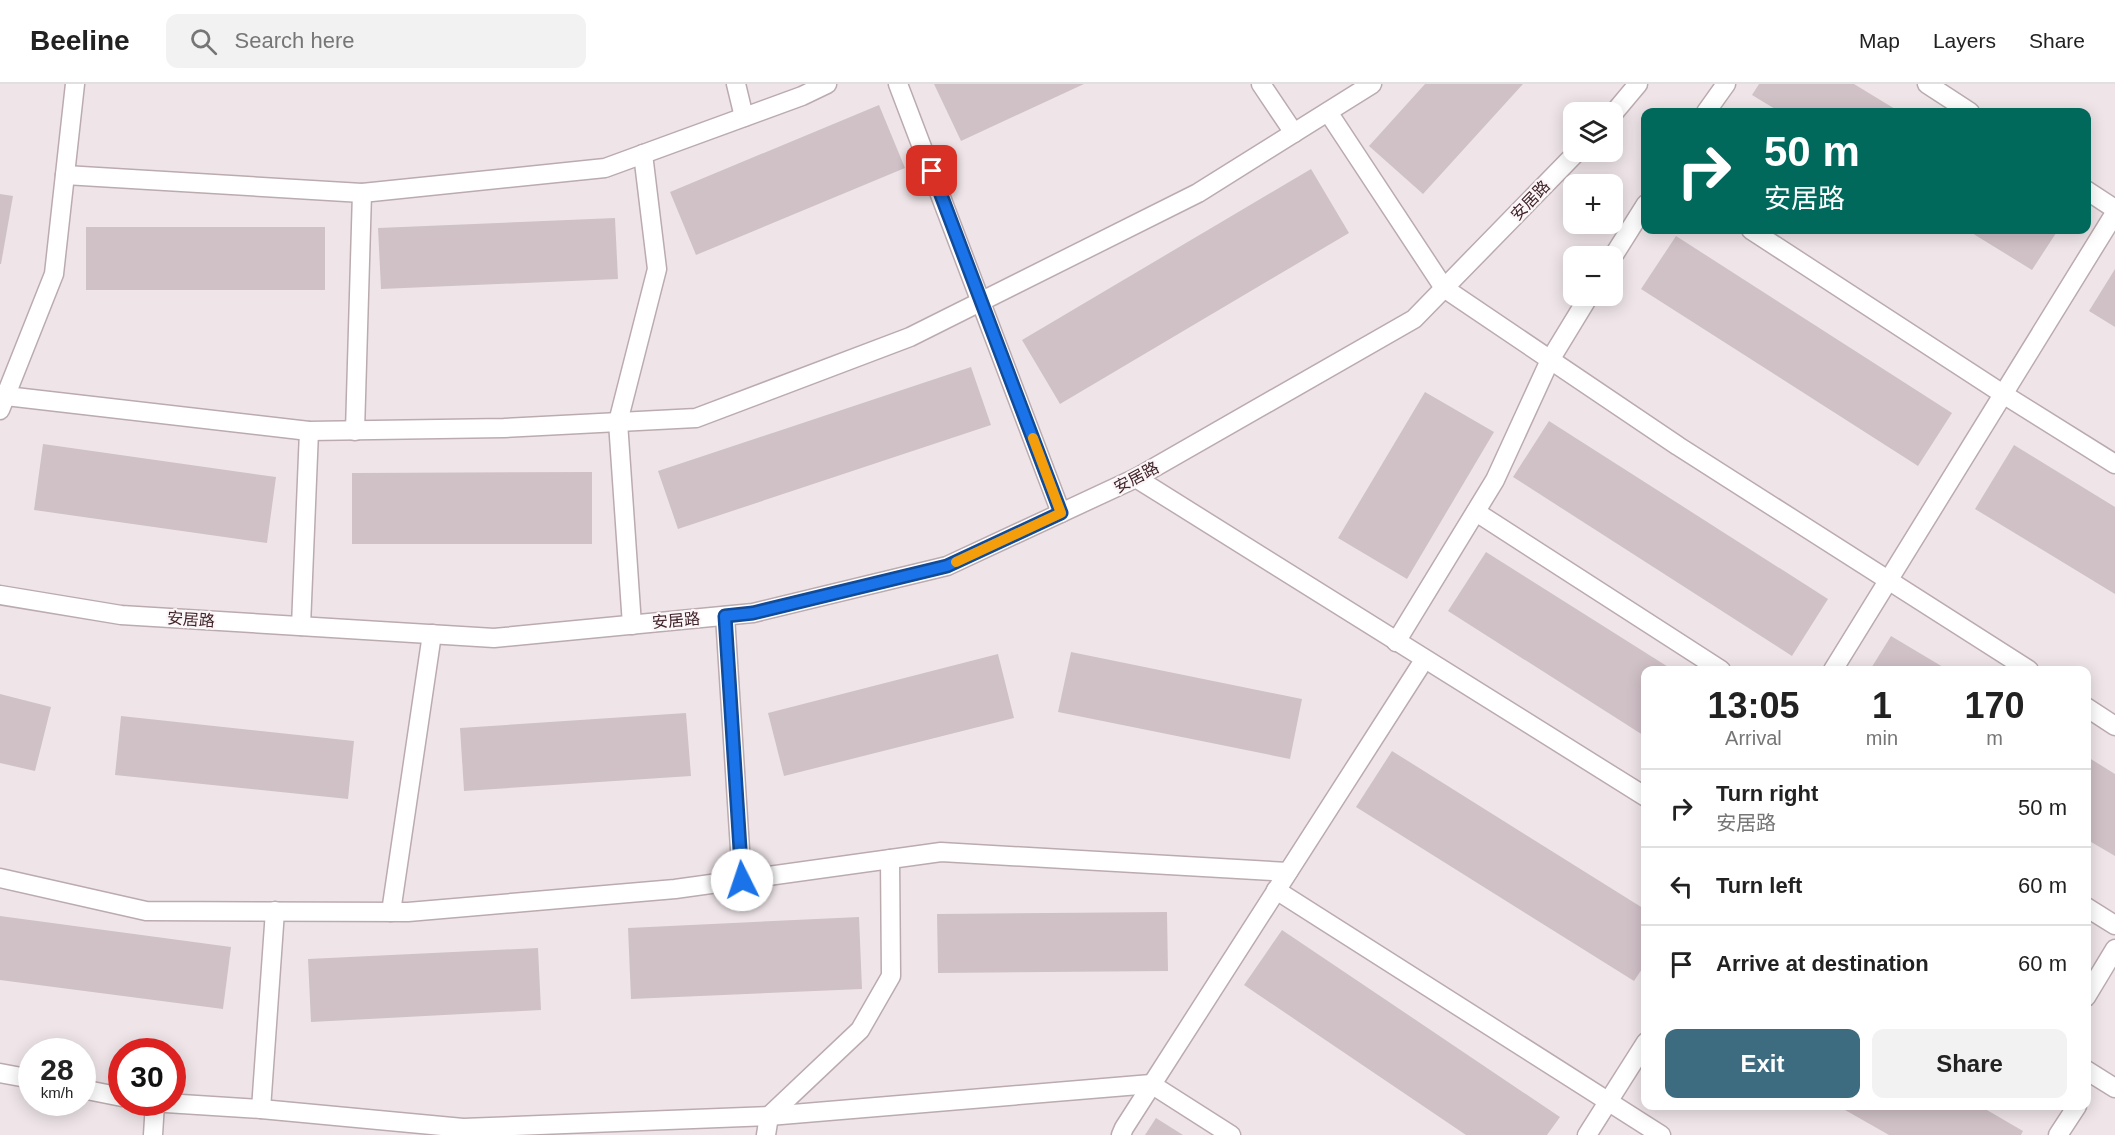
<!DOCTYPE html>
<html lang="en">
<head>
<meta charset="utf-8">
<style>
  body { margin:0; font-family:Arial,"Noto Sans SC",sans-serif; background:#f2f2f2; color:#222; height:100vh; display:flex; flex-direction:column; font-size:22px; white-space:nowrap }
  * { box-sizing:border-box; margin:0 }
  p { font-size:20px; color:#767676 }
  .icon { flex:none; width:33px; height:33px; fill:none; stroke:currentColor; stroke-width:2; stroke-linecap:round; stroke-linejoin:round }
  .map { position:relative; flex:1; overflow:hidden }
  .sheet { position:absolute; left:1641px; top:582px; width:450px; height:444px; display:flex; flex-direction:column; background:#fff; border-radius:12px; box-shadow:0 3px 15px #0003 }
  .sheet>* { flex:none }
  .top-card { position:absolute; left:1641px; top:24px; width:450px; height:126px; border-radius:12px; box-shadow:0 3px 15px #0003; background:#00695c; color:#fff; overflow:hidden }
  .tools { position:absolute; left:1563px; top:18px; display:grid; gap:12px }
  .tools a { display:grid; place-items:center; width:60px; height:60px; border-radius:12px; background:#fff; box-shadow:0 3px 15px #0003; font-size:30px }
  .speed { position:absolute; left:18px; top:954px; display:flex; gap:12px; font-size:30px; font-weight:700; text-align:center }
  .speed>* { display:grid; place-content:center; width:78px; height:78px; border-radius:50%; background:#fff; box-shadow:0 3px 15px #0003; line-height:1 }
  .speed small { font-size:15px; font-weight:400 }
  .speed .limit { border:9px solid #d22; background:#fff; color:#111 }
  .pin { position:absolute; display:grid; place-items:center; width:51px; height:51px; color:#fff; margin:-26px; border-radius:12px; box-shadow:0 3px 9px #0006 }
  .me { position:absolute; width:66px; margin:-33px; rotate:356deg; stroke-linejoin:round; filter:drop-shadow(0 0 4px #0008) }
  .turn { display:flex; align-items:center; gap:21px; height:126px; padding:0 24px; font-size:27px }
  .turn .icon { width:78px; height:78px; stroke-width:2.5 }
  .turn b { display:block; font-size:42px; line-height:51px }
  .eta { display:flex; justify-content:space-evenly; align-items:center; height:102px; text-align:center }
  .eta b { font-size:36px; font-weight:700; line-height:42px }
  .cta { display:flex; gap:12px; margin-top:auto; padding:12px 24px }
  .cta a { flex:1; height:69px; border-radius:12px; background:#3d6b80; color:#fff; font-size:24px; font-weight:700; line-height:69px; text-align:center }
  .cta a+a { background:#f2f2f2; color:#222 }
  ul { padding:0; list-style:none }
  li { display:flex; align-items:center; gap:18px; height:78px; padding:0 24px; border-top:2px solid #e0e0e0 }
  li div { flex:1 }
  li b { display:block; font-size:22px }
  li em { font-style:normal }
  header { display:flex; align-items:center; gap:36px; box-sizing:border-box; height:84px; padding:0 30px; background:#fff; border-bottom:2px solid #e0e0e0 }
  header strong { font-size:28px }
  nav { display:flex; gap:33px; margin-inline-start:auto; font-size:21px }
  .search { width:420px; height:54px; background:#f2f2f2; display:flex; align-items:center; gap:15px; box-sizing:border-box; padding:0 21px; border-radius:12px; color:#767676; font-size:22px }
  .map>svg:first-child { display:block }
  .building { fill:#d0c1c7 }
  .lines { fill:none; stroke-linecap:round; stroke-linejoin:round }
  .minor-casing { stroke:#bbabaf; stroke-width:21 }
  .minor { stroke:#fff; stroke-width:18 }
  .route-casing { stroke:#114b97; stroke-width:15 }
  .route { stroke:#1a73e8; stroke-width:10 }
  .slow { stroke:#f59e0b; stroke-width:10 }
  .labels { text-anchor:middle; stroke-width:4.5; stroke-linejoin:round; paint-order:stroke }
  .street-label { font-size:16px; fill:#412429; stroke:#fbf6f8 }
</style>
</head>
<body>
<header>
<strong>Beeline</strong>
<div class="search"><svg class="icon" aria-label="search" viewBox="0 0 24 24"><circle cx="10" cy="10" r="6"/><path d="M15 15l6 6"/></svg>Search here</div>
<nav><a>Map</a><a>Layers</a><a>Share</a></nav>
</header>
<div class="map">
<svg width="2115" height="1051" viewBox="0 0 2115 1051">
  <rect width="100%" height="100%" fill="#efe5e9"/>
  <g class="building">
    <polygon points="934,0 1084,0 961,57"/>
    <polygon points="1425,0 1523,0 1423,110 1369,62"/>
    <polygon points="1759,0 1854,0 1900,28 1780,28 1752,11"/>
    <polygon points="879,21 905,84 696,171 670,108"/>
    <polygon points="1311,85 1349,149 1060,320 1022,256"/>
    <polygon points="0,110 13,112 1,180 0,180"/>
    <polygon points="615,134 618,195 381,205 378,144"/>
    <rect x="86" y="143" width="239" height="63"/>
    <polygon points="1967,146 2058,146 2032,186"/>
    <polygon points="1676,152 1952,329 1918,382 1641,205"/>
    <polygon points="2115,185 2115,243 2089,227"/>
    <polygon points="971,283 991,341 678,445 658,387"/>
    <polygon points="1425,308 1494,348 1407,495 1338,454"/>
    <polygon points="1549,337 1828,515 1792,572 1513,393"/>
    <polygon points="43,360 276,393 267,459 34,426"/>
    <polygon points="2014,361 2115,423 2115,510 1975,425"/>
    <polygon points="592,388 592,460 352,460 352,389"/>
    <polygon points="1486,468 1673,586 1646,586 1646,653 1448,527"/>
    <polygon points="1891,552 1948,586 1870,586"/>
    <polygon points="1071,568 1302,615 1290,675 1058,628"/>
    <polygon points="998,570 1014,634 784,692 768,629"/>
    <polygon points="0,610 51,623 35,687 0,679"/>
    <polygon points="686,629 691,692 464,707 460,644"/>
    <polygon points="121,632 354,657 348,715 115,691"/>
    <polygon points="1392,667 1646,826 1646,879 1634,897 1356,723"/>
    <polygon points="2086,672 2115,690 2115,772 2086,755"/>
    <polygon points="1167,828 1168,887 938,889 937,830"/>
    <polygon points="0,832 231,863 223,925 0,896"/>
    <polygon points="859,833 862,905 631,915 628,844"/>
    <polygon points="1282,846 1560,1033 1547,1051 1466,1051 1244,901"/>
    <polygon points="538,864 541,926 311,938 308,875"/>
    <polygon points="1838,1022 1980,1022 2023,1047 2021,1051 1889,1051"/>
    <polygon points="1156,1034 1183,1051 1145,1051"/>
  </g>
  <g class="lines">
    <g class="minor-casing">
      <g id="minor">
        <polyline points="736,0 744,33"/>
        <polyline points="898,0 1061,429"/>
        <polyline points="1261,0 1294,49"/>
        <polyline points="1927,0 1970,28"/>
        <polyline points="1328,28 1444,204 1678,362 2029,586"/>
        <polyline points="1706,28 1726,0"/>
        <polyline points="1612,31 1638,0"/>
        <polyline points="65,91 362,109 605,84 802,12 827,0"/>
        <polyline points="2086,106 2115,125"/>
        <polyline points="1751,146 2003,310 2115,380"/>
        <polyline points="1612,174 1646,120"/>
        <polyline points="0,310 6,312 309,347 504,344 696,334 910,253 1198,109 1372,0"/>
        <polyline points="0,326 54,190 75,0"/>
        <polyline points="355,347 362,109"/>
        <polyline points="1136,394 1646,713"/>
        <polyline points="1476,428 1721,586"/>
        <polyline points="0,511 121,531 494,554 753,529 947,482 1136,394 1414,235 1577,68"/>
        <polyline points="725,532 742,796"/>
        <polyline points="632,541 618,338 657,185 643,70"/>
        <polyline points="301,542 309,347"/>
        <polyline points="1396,558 1495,396 1550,276 1589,212"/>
        <polyline points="1833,586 2115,129"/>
        <polyline points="2086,623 2115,642"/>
        <polyline points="0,794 146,827 408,828 675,805 941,768 1288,788"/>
        <polyline points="1276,806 1661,1051"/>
        <polyline points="2086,823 2115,841"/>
        <polyline points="391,828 432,550"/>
        <polyline points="2086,913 2115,865"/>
        <polyline points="2086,986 2115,1004"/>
        <polyline points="0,989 32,995"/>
        <polyline points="82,1005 122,1013"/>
        <polyline points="150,1018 261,1025 463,1044 769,1032 1151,1000 1231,1051"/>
        <polyline points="261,1025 275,827"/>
        <polyline points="153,1051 155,1019"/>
        <polyline points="766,1051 769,1032 860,946 891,892 890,775"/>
        <polyline points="1121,1051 1124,1044 1424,576"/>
        <polyline points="1587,1051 1646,958"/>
        <polyline points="2058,1051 2077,1022"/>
      </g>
    </g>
    <use href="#minor" class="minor"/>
  </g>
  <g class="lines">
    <g class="route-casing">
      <polyline id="route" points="742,796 725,532 753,529 947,482 1061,429 932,87"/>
    </g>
    <use href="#route" class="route"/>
    <polyline class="slow" points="956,478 1061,429 1033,354"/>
  </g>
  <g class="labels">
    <g class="street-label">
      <text transform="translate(1530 116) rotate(-46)" y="6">安居路</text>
      <text transform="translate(1136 393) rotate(-28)" y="6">安居路</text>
      <text transform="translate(191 535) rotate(4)" y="6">安居路</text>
      <text transform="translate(676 536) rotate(-5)" y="6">安居路</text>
    </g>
  </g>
</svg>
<div class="tools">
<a><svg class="icon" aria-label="layers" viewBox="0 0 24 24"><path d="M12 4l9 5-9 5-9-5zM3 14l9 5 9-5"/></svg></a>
<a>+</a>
<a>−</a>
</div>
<div class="speed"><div>28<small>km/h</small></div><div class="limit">30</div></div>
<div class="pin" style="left:932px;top:87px;background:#d93025"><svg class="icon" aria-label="arrive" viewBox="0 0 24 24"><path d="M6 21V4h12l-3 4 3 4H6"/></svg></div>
<svg class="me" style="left:742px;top:796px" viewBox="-20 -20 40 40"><circle r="19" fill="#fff"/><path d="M0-13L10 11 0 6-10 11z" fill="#1a73e8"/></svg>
<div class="top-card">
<div class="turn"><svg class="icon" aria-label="right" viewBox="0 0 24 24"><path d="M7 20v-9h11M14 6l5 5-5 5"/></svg><div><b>50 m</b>安居路</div></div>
</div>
<section class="sheet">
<div class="eta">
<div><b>13:05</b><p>Arrival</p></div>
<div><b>1</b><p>min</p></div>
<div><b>170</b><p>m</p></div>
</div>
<ul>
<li><svg class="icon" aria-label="right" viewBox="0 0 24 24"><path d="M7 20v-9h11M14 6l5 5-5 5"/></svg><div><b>Turn right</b><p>安居路</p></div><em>50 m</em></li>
<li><svg class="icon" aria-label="left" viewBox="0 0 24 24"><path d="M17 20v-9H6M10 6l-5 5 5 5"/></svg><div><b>Turn left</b></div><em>60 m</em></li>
<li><svg class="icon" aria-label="arrive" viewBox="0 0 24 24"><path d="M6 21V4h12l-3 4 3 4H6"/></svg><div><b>Arrive at destination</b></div><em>60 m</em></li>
</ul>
<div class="cta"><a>Exit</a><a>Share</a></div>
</section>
</div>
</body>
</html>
